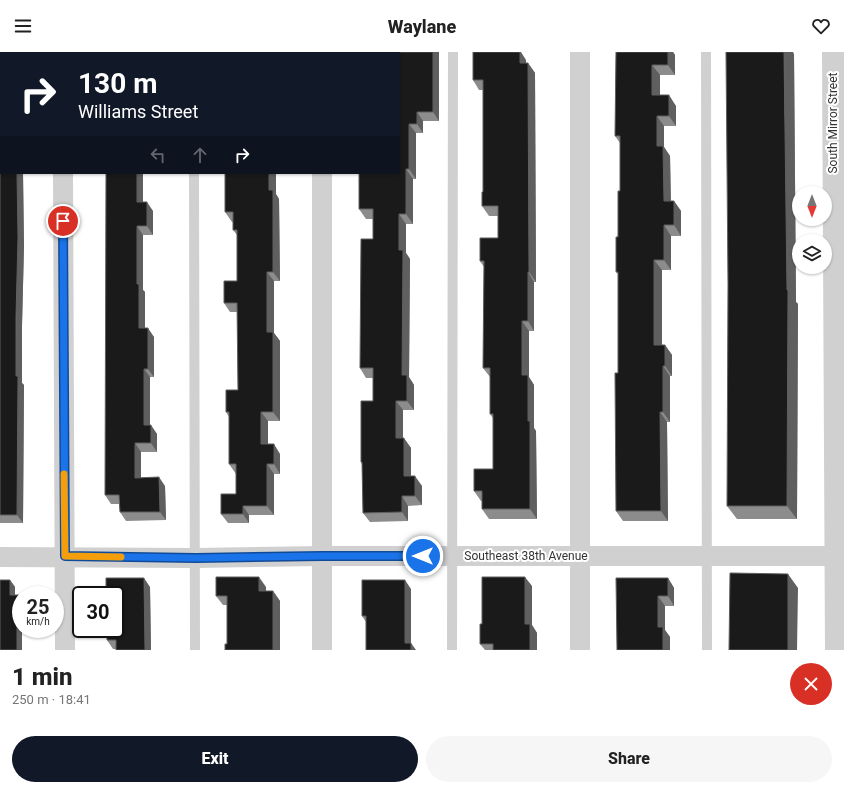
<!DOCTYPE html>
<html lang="en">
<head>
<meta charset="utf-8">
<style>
  body { margin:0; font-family:Roboto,sans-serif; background:#f6f6f6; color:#222; height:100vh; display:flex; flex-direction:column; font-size:15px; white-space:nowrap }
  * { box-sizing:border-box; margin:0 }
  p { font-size:13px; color:#767676 }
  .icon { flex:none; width:22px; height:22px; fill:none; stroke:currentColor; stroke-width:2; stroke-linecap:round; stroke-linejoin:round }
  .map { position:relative; height:598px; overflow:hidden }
  .panel { display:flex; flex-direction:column; background:#fff; flex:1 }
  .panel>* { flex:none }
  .guide { position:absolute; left:0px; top:0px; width:400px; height:122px; box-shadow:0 1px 3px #0004; background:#111827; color:#fff; overflow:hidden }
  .needle { width:26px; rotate:180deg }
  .fabs { position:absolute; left:792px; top:134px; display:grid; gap:8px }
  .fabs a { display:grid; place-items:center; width:40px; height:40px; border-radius:50%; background:#fff; box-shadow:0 1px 3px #0004; font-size:20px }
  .speed { position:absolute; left:12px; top:534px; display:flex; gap:8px; font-size:20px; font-weight:700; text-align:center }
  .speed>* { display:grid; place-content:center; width:52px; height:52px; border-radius:50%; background:#fff; box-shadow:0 1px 3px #0004; line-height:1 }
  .speed small { font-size:10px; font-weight:400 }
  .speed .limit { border:2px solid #111; border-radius:6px; background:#fff; color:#111 }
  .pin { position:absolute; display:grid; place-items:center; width:34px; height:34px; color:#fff; margin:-17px; border:2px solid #fff; border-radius:50%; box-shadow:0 1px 4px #0007 }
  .me { position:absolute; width:44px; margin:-22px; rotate:270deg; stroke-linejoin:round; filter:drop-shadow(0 0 3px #0008) }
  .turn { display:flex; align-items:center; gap:14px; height:84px; padding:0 12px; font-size:18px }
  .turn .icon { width:52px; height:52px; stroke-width:2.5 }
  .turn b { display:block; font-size:28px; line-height:34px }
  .lanes { display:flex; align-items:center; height:38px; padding:0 12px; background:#0003; justify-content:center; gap:20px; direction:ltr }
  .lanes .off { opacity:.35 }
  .round { display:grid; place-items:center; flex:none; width:42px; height:42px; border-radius:21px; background:#f6f6f6 }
  .overview { display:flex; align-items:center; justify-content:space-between; height:68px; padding:0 12px }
  h1 { font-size:24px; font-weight:800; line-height:30px }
  .primary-button { display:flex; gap:8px; margin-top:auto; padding:8px 12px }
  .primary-button a { flex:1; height:46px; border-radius:24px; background:#111827; color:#fff; font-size:16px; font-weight:800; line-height:46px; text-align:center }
  .primary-button a+a { background:#f6f6f6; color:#222 }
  header { display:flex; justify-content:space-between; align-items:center; height:52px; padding:0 12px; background:#fff; font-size:18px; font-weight:800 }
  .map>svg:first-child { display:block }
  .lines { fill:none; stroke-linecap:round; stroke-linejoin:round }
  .service { stroke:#d0d0d0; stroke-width:10 }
  .minor { stroke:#d0d0d0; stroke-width:20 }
  .tertiary { stroke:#d0d0d0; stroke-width:22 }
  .wall { fill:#8c8c8c }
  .shaded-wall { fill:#5f5f5f }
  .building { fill:#1a1a1a; stroke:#5f5f5f }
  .route-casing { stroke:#114b97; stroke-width:10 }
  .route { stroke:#1a73e8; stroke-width:7 }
  .slow { stroke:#f59e0b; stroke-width:7 }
  .labels { text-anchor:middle; stroke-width:4; stroke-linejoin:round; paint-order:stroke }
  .street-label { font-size:12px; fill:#333; stroke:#fff }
</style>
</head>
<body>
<header><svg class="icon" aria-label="menu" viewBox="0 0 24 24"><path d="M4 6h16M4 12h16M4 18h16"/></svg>Waylane<svg class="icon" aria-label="heart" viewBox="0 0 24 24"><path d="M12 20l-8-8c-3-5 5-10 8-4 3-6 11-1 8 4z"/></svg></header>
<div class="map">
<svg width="844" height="598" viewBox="0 0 844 598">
  <rect width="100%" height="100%" fill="#fff"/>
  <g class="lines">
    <g class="service">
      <polyline points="193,0 193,1"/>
      <polyline points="706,0 707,598"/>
      <polyline points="194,121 195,598"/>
      <polyline points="452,598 453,0"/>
    </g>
    <g class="minor">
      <polyline points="62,0 62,1"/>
      <polyline points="323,1 323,0"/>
      <polyline points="63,121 65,598"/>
      <polyline points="0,505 196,506 322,504 836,504"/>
      <polyline points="322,598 322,121"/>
      <polyline points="580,598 580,0"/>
    </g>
    <polyline class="tertiary" points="833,0 836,598"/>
  </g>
  <g class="wall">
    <polygon points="0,0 1,121 23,121 24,194 22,274 22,331 24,333 23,471 0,471"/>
    <polygon points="439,0 439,69 423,69 423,81 416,81 416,127 413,127 413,172 406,172 406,201 410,207 409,325 414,333 414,358 403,358 403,386 411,396 411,424 422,434 422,453 408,454 408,469 370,470 363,461 362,412 361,410 373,349 373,326 366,326 360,316 373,187 373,167 366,167 359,157 399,1"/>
    <polygon points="616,0 673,0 675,3 675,23 660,23 660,43 676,54 676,74 664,74 664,95 670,104 671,149 674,149 681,159 681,184 671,184 671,218 662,218 662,293 665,293 672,303 672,324 670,324 670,370 667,370 668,469 623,469 616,459 618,321 618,222 616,220 620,139 620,91 615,84"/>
    <polygon points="794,2 796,250 798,252 797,467 737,467 727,454"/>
    <polygon points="526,8 526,11 528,11 535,21 536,230 534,230 534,279 529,279 529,325 534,333 534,376 536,379 537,467 489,467 482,457 482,449 481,449 474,439 493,417 493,366 490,362 490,325 483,316 484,215 480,209 498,186 498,164 489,164 482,154 483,140 483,38 479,38 473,28"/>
    <polygon points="143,121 143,150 153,159 153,183 143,183 143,238 145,240 145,276 154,285 154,325 150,325 150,373 157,382 157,400 141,400 141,426 165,434 166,468 126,469 120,460 119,452 111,452 105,443"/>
    <polygon points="276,121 276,142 279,147 280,229 274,229 274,281 280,289 280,369 268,369 268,392 280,402 280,422 274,422 274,463 249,463 249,471 228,471 221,462 236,442 236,422 229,412 229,365 226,360 238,338 237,260 230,260 224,251 237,229 237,183 233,178 233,170 232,170 225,160"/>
    <polygon points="668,526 674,536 674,554 665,554 665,578 670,585 670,598 617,598"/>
    <polygon points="10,528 15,535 15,543 19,543 21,546 21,577 22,577 22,598"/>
    <polygon points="532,534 532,573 537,581 537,598 485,598 480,592 482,572"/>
    <polygon points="150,535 151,598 116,598 116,597 113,597 107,588"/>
    <polygon points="266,535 266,539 273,539 280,549 227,592 227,553 223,553 216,544"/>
    <polygon points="411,537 366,570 362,564"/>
  </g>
  <g class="shaded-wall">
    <polygon points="433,0 439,0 439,69 433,60"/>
    <polygon points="520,0 521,0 526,8 526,21 520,11"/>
    <polygon points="668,0 673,0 675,3 675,23 668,13"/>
    <polygon points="784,0 793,0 794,2 796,250 798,252 797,467 787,454 787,238"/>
    <polygon points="528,11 535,21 536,230 529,220"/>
    <polygon points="652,13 660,23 660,54 652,43"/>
    <polygon points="669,43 676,54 676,74 669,64"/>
    <polygon points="417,60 423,69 423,81 417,72"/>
    <polygon points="657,64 664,74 664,95 670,104 671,159 664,149 657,94"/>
    <polygon points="409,72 416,81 416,127 409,117"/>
    <polygon points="406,117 413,127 413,172 406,162"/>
    <polygon points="17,121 23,121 24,194 22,274 22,331 24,333 23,471 17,463 16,324"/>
    <polygon points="137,121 143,121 143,159 137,150"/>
    <polygon points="269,121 276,121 276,142 279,147 280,229 273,220 269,138"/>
    <polygon points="674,149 681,159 681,184 674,173"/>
    <polygon points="147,150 153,159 153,183 147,174"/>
    <polygon points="399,162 406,172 406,201 410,207 409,325 414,333 414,358 407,349 402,323 399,198"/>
    <polygon points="664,173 671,184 671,218 664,208"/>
    <polygon points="137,174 143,183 143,238 145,240 145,285 139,276 137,232"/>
    <polygon points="654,208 662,218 662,303 654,293"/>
    <polygon points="267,220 274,229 274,281 280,289 280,369 273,360 267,280"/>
    <polygon points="528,220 534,230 534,279 528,269"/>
    <polygon points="522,269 529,279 529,325 534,333 534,376 536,379 537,467 530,457 528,369 522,323"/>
    <polygon points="148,276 154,285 154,325 148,317"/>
    <polygon points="665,293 672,303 672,324 665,314"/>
    <polygon points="663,314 670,324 670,370 663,360"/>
    <polygon points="144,317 150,325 150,382 144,373"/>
    <polygon points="396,349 403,358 403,396 396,386"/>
    <polygon points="261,360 268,369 268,402 261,392"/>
    <polygon points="660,360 667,370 668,469 661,459"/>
    <polygon points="151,373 157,382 157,400 151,391"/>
    <polygon points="404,386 411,396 411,434 404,424"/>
    <polygon points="135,391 141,400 141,435 135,426"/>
    <polygon points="274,392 280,402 280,422 274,412"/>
    <polygon points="267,412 274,422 274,463 267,454"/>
    <polygon points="415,424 422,434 422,453 415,444"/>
    <polygon points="159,425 165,434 166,468 160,460"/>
    <polygon points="402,444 408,454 408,469 402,460"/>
    <polygon points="243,454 249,463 249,471 243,462"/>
    <polygon points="788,522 798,536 797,598 788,598"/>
    <polygon points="259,525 266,535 266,549 259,539"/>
    <polygon points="525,525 532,534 532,573 537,581 537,598 530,598 525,572"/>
    <polygon points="144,526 150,535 151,598 145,598"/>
    <polygon points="668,526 674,536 674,554 668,544"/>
    <polygon points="10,528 15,535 15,550 10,543"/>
    <polygon points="405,528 411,537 411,593 411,591 416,598 410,598 405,591"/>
    <polygon points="273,539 280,549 280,598 273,598"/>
    <polygon points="19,543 21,546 21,565 19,562"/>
    <polygon points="658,544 665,554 665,578 670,585 670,598 663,598 658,575"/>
    <polygon points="17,562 21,567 21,577 22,577 22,598 17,598"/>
  </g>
  <g class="building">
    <polygon points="0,0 18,0 18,1 1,1 1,121 17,121 18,185 16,265 16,324 18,324 17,463 0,463"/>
    <rect x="105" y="0" width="22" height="1"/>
    <rect x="223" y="0" width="50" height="1"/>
    <polygon points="358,0 433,0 433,60 417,60 417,72 409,72 409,117 406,117 406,162 399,162 399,198 403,198 402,323 407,323 407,349 396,349 396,386 404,386 404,424 415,424 415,444 402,444 402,460 363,461 362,410 361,410 361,349 373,349 373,316 360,316 361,187 373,187 373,157 359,157 359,121 399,121 399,1 358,1"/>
    <polygon points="473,0 520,0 520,11 528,11 529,220 528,220 528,269 522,269 522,323 528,323 528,369 530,369 530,457 482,457 482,439 474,439 474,417 493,417 493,362 490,362 490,316 483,316 484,209 480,209 480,186 498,186 498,154 482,154 482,140 483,140 483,28 473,28"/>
    <polygon points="616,0 668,0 668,13 652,13 652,43 669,43 669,64 657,64 657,94 663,94 664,149 674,149 674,173 664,173 664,208 654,208 654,293 665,293 665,314 663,314 663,360 660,360 661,459 616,459 615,321 618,321 618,220 616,220 616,185 618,185 618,139 620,139 620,84 615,84"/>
    <polygon points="726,0 784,0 787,238 788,238 787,454 727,454 728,232"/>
    <polygon points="106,121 137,121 137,150 147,150 147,174 137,174 137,232 139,232 139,276 148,276 148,317 144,317 144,373 151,373 151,391 135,391 135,426 159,425 160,460 120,460 119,443 105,443"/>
    <polygon points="225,121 269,121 269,138 273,138 273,220 267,220 267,280 273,280 273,360 261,360 261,392 274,392 274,412 267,412 267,454 243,454 243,462 221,462 221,442 236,442 236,412 229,412 229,360 226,360 226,338 238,338 237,251 224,251 224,229 237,229 237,178 233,178 233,160 225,160"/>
    <polygon points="730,521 788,522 788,598 729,598"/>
    <polygon points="216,525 259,525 259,539 273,539 273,598 225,598 225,592 227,592 227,544 216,544"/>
    <polygon points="482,525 525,525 525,572 530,572 530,598 493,598 493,592 480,592 480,572 482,572"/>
    <polygon points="106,526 144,526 145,598 116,598 116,588 107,588 107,577 115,577 115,543 106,543"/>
    <polygon points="616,526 668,526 668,544 658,544 658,575 663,575 663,598 617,598"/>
    <polygon points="0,528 10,528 10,543 19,543 19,562 17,562 17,598 0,598"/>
    <polygon points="362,528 405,528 405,591 411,591 411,598 366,598 366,564 362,564"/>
  </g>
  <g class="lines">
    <g class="route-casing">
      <polyline id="route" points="63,169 65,504 196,506 322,504 423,504"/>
    </g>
    <use href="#route" class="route"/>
    <polyline class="slow" points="64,422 65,504 121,505"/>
  </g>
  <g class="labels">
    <g class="street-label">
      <text transform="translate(833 71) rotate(-90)" y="4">South Mirror Street</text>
      <text x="526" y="508">Southeast 38th Avenue</text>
    </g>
  </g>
</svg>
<div class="fabs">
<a><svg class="needle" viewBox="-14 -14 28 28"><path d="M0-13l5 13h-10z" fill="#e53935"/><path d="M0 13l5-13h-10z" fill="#767676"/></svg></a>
<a><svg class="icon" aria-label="layers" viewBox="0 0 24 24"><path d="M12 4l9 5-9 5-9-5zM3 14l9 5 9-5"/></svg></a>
</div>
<div class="speed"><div>25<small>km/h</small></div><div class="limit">30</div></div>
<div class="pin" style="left:63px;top:169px;background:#d93025"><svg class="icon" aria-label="arrive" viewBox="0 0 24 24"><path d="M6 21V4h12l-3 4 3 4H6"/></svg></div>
<svg class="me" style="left:423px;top:504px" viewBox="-20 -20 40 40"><circle r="17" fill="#1a73e8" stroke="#fff" stroke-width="3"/><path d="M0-11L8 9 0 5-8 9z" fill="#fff"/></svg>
<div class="guide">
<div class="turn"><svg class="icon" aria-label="right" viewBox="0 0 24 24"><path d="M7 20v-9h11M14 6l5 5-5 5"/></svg><div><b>130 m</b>Williams Street</div></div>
<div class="lanes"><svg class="icon off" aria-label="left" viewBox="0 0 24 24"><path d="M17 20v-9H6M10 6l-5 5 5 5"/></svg><svg class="icon off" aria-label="ahead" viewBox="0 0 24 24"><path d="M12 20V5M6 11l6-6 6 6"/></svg><svg class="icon" aria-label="right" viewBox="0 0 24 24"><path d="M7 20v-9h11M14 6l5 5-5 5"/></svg></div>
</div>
</div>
<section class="panel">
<div class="overview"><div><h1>1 min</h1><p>250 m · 18:41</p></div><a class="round" style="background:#d93025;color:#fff"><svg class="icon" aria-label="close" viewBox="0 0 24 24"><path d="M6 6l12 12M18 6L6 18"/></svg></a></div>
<div class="primary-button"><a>Exit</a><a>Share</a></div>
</section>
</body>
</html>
